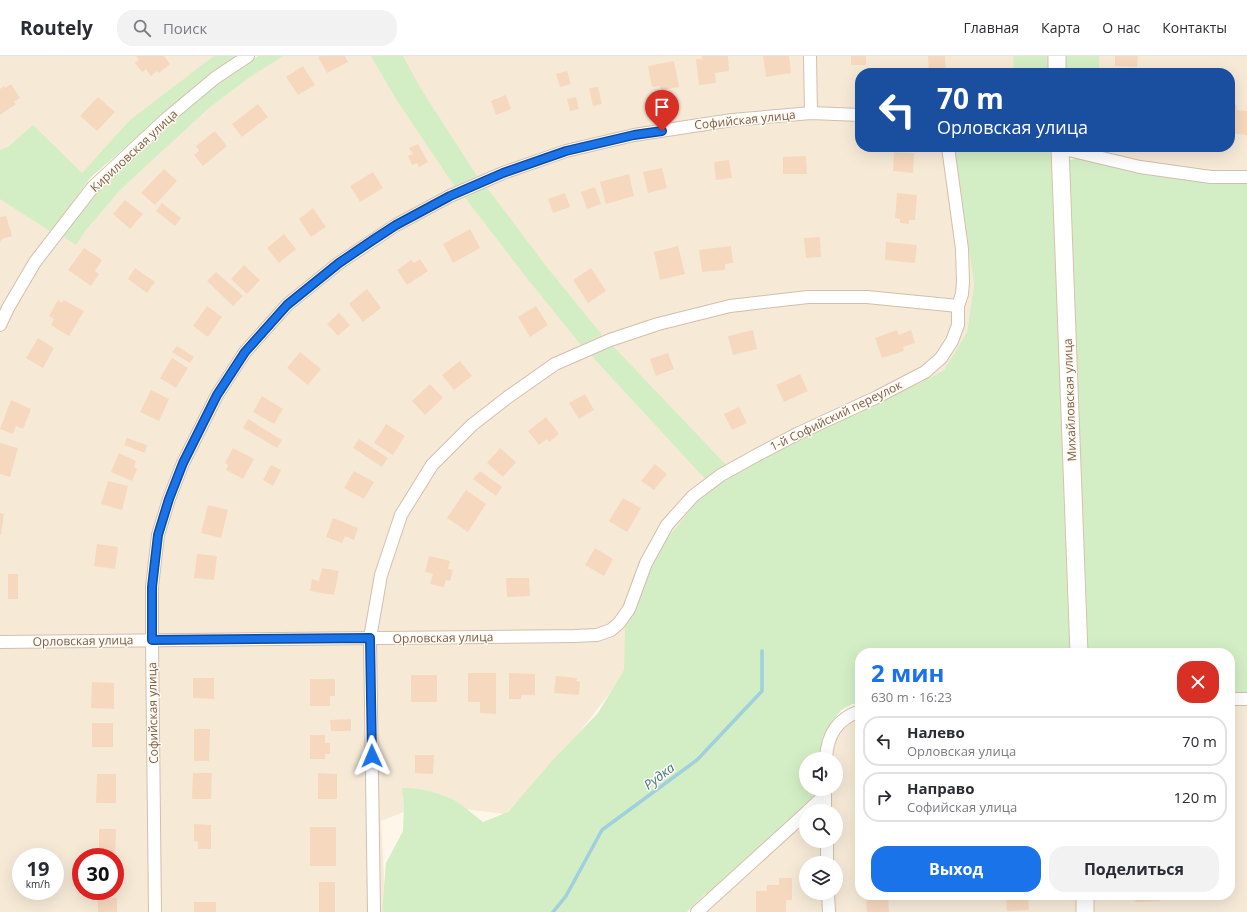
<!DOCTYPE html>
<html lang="ru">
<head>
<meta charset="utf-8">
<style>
  body { margin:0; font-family:"Open Sans",sans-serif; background:#f2f2f3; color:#2b2b33; height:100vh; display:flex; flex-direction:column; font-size:15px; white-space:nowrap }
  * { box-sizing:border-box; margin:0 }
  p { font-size:13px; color:#7c7c81 }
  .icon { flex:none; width:22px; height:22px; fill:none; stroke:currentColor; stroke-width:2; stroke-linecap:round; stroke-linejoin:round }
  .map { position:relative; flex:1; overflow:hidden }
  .sheet { position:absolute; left:855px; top:592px; width:380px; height:252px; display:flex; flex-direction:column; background:#fff; border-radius:16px; box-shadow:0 4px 16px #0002 }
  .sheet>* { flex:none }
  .top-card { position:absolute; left:855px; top:12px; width:380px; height:84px; border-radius:16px; box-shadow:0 4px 16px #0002; background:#1a4fa0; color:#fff; overflow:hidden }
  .buttons { position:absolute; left:799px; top:696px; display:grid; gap:8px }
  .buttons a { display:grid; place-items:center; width:44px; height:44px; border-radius:50%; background:#fff; box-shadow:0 4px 16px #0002; font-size:20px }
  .speed { position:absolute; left:12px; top:792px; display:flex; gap:8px; font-size:20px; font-weight:700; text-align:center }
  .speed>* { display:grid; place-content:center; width:52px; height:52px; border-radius:50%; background:#fff; box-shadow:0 4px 16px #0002; line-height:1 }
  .speed small { font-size:10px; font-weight:400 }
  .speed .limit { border:6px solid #d22; background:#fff; color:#111 }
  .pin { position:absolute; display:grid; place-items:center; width:34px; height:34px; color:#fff; margin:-41px -17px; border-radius:50% 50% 50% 0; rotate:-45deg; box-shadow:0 0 4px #0007 }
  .pin .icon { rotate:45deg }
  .me { position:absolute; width:44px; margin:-22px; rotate:359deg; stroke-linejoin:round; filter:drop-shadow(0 0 3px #0008) }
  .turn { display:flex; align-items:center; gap:14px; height:84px; padding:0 16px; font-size:18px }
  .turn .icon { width:52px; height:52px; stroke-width:2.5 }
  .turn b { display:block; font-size:28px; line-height:34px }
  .round { display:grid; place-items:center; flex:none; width:42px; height:42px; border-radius:16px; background:#f2f2f3 }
  .head { display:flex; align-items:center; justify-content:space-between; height:68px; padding:0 16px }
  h1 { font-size:24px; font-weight:700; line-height:30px; color:#1a73e8 }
  .button { display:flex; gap:8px; margin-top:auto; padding:8px 16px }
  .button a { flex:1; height:46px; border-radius:16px; background:#1a73e8; color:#fff; font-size:16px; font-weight:700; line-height:46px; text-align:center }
  .button a+a { background:#f2f2f3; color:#2b2b33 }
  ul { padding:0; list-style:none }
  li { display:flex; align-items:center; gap:12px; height:50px; margin:0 8px 6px; padding:0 8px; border:2px solid #e1e1e2; border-radius:16px }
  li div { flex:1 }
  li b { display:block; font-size:15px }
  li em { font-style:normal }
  header { display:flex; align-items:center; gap:24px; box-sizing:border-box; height:56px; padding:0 20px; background:#fff; border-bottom:1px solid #e1e1e2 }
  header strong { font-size:19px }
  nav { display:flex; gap:22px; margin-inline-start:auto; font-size:14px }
  .search { width:280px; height:36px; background:#f2f2f3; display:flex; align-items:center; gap:10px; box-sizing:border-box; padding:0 14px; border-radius:16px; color:#7c7c81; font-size:15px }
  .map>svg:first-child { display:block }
  .residential { fill:#f6ead7; fill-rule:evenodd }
  .green { fill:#d3eec5 }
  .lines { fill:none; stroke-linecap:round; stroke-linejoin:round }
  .stream { stroke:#a0d0dd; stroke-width:3.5 }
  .building { fill:#f6d8be }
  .street-casing { stroke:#d2bfad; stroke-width:14 }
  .secondary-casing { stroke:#d8c2ac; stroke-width:19 }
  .street { stroke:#fff; stroke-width:12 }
  .secondary { stroke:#fff; stroke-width:17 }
  .route-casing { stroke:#114b97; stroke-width:10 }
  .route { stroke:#1a73e8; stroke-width:7 }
  .labels { text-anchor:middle; stroke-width:3; stroke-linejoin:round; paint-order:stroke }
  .street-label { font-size:12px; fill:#7b5e4a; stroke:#fffaf1 }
  .water-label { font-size:13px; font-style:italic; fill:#3e7889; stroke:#fffaf1 }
</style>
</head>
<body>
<header>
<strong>Routely</strong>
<div class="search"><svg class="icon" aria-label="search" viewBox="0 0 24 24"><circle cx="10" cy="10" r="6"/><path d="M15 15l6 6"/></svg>Поиск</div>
<nav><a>Главная</a><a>Карта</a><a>О нас</a><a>Контакты</a></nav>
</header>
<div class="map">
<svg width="1247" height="856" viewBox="0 0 1247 856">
  <rect width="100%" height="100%" fill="#fef7e9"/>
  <g class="residential">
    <polygon points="0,0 231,0 168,49 88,124 0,100"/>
    <path d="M267 0H1051L1053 17H860V91H960L974 228 967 276 944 314 704 446 626 616 558 704 505 758 424 748 381 765 386 856H0V129L72 176 185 62ZM21 801H55V835H21ZM81 801H115V835H81Z"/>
    <polygon points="1073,0 1247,0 1247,142 1075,115 1075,91 1230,91 1230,17 1073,17"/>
    <path d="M1230 633H1247V856H692L810 733H836V703H817L823 674 846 653 860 647V839H1230ZM806 755H836V785H806ZM806 807H836V837H806Z"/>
  </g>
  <g class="green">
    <polygon points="214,0 239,0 159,62 91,121 51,176 0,143 0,94 8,91 33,69 82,117 130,64"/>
    <polygon points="258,0 283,0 250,21 209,52 121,133 85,175 76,189 62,180 101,130 168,68 225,22"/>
    <polygon points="371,0 403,0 421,33 477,120 455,131 396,43"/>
    <polygon points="1013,0 1051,0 1052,17 1014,17"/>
    <polygon points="1062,0 1099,0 1099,17 1063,17"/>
    <path d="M955 91H1052L1071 597H860V648H852L841 654 827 673 821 703H806V733H820L812 745 707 839 705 838 687 856H382L386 807 403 775 404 750 402 732C419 731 441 737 456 745 465 751 474 759 483 766L508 756 552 705 598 657 624 614 625 572 644 526 662 489 695 448 713 431 798 383 918 328 944 314 967 276 974 228Z"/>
    <polygon points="1083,102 1172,122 1247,127 1247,638 1230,638 1230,597 1085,597 1067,112 1069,104"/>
    <polygon points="485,129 546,210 602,279 581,289 526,221 463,139"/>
    <polygon points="611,288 728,411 707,425 588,296"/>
  </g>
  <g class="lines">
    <polyline class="stream" points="553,856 566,840 602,774 697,704 762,635 762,595"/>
  </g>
  <g class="building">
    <polygon points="136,0 164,0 170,8 159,17 157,15 151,20 146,13 142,16 135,7 139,4"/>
    <polygon points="320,0 345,0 348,6 327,17 318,1"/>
    <polygon points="702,0 728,0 729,15 715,17 716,27 699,29 696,3 702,3"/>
    <polygon points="763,0 789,0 791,17 766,21"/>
    <rect x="851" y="0" width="15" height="9"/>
    <polygon points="928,0 945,0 946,17 929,17"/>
    <polygon points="1115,0 1138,0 1137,11 1115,10"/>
    <polygon points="674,5 679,31 661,34 660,30 652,31 648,10"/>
    <polygon points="303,10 315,29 298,39 286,21"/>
    <polygon points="567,15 571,28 560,31 556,18"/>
    <polygon points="11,28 20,42 14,46 16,48 0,59 0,33 4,30 5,32"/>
    <polygon points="598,31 602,48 593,50 589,32"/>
    <polygon points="506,39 511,53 496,59 491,45"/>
    <polygon points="98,41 115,56 97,75 80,60"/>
    <polygon points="576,41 579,53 570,55 567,43"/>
    <polygon points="258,48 268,61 242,81 232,68"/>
    <polygon points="1230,48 1237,49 1237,54 1247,55 1247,79 1230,77"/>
    <polygon points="215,75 227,90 203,110 194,99 199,95 196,90"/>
    <polygon points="418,88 428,106 419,111 417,107 412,109 408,100 413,98 409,92"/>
    <polygon points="894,96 914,97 913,117 893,115"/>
    <polygon points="806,100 807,118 783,118 783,101"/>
    <polygon points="729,104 732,122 716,124 714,106"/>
    <polygon points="662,112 667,132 648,137 643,116"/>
    <polygon points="164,113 177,125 155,149 141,137"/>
    <polygon points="373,116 383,132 360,146 350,130"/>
    <polygon points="629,118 634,140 606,148 600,126"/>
    <polygon points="595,131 601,148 587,153 581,136"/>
    <polygon points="565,137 570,151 553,157 548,143"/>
    <polygon points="897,137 917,139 915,164 909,164 909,168 900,167 900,163 895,162"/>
    <polygon points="125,144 143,158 130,173 113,158"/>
    <polygon points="162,147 181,162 175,170 156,155"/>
    <polygon points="313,152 326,171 311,181 299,163"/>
    <polygon points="6,160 12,180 2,183 0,186 0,161"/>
    <polygon points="470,173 480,192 453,207 443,188"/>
    <polygon points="284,178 296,193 279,207 267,192"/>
    <polygon points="820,181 821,201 806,202 804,182"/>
    <polygon points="886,186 917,189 915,207 885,204"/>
    <polygon points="678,190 685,218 660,224 654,196"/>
    <polygon points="731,190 733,207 725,208 725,214 702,216 699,194"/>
    <polygon points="84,192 102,204 95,215 99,218 91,230 68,214"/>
    <polygon points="420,203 428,215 407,229 397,214 411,204 414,207"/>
    <polygon points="244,209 260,224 247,238 231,223"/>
    <polygon points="135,212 155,226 147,237 128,223"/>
    <polygon points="591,212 606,235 588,247 573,224"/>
    <polygon points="216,216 243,240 233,250 207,225"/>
    <polygon points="367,233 381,252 363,266 349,248"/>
    <polygon points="58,244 62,247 64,244 84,255 69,280 51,269 54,263 49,260"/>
    <polygon points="207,250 222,261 208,281 193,270"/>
    <polygon points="536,250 548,269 530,281 518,261"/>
    <polygon points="339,257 350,269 338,280 327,268"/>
    <polygon points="753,274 757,293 733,299 728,280"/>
    <polygon points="897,274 899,279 911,274 915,287 903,291 904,295 882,302 875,282"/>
    <polygon points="38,282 54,292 43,312 26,302"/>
    <polygon points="177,290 194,301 190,307 172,296"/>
    <polygon points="300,296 321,313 308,329 287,312"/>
    <polygon points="668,297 674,313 656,320 650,303"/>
    <polygon points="172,302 188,312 176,332 160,322"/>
    <polygon points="460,305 472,320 454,334 442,319"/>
    <polygon points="800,318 808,335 784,346 776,329"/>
    <polygon points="430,328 443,342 425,359 412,345"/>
    <polygon points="151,334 169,343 159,365 140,356"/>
    <polygon points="585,338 594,354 579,363 569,347"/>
    <polygon points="262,340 283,353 274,368 253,356"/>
    <polygon points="11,344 31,353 23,373 16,370 13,378 0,373"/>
    <polygon points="739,351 747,367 732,374 724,358"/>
    <polygon points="546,361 559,378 549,386 547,383 539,389 528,375"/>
    <polygon points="248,363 282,384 277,392 243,372"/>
    <polygon points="386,368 405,380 393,399 374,387"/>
    <polygon points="127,382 147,389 145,397 124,389"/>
    <polygon points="359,383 388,402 382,411 353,392"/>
    <polygon points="0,387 18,392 10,421 0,418"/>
    <polygon points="233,392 254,403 243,423 226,414 228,409 225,407"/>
    <polygon points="500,392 516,406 503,421 487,407"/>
    <polygon points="119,397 136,405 134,411 137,413 132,425 111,416"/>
    <polygon points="655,408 667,418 654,434 641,425"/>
    <polygon points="271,409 281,414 273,430 263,424"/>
    <polygon points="354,415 374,426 364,443 344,432"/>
    <polygon points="480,415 502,431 496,440 473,423"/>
    <polygon points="108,425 128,430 122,454 101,448"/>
    <polygon points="466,434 486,448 468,476 447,462"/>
    <polygon points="623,442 641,452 627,476 609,465"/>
    <polygon points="208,449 228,454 221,482 201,477"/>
    <polygon points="0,457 4,458 1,479 0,479"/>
    <polygon points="333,462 358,472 354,484 345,480 342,487 326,481"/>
    <polygon points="97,488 118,491 115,513 94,510"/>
    <polygon points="595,492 613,503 604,520 585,509"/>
    <polygon points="197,498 217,500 214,524 194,522"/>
    <polygon points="429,500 450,505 448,513 453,514 450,525 446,524 444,531 430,528 433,518 425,516"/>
    <polygon points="322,512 339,515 334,539 310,535 312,523 319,525"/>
    <rect x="8" y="518" width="10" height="25"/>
    <polygon points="506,522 529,522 530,540 507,541"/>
    <polygon points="468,617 496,617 496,658 480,657 480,646 468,646"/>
    <polygon points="509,617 535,618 535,639 521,639 521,643 509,643"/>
    <rect x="411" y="619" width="26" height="27"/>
    <polygon points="556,620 577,622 576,625 580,626 579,639 554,637"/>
    <polygon points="193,622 214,622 214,643 193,642"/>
    <polygon points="310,623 335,623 335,640 330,640 330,650 310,650"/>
    <polygon points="92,626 114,627 114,653 91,652"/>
    <polygon points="351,663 351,675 331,675 330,664"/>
    <rect x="92" y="667" width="21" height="24"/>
    <polygon points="194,673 210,673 209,705 194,705"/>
    <polygon points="310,679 325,679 325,687 330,687 330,698 325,698 325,703 310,703"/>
    <polygon points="415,699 434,699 433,718 415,717"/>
    <polygon points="193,717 212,717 211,743 192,743"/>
    <polygon points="318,717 337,718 337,743 318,743"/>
    <polygon points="97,718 116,718 116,747 96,747"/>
    <polygon points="194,768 211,769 211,793 198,793 198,786 194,785"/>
    <rect x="310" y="771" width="26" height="39"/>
    <polygon points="99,773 116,773 115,801 99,801"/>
    <polygon points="779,822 792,822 792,844 786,844 786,856 756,856 756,835 767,835 767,829 779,829"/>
    <rect x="319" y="826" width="16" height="30"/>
    <polygon points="866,839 888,839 889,856 867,856"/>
    <polygon points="1006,839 1028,839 1029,854 1007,855"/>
    <polygon points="1135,839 1160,839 1160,845 1135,846"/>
    <rect x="98" y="842" width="19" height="14"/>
    <rect x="194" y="846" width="22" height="10"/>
  </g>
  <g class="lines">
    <g class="street-casing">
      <g id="street">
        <polyline points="810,0 811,57"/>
        <polyline points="1060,92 1140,111 1211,121 1247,121"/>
        <polyline points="0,269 8,252 35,206 93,131 166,63 215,22 248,0"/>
        <polyline points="0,586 575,580 597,579 611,574 619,567 629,553 646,507 667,469 693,440 721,419 757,399 797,378 877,341 925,316 941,302 952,285 958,269 958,250 962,238 963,226 962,193 948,91"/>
        <polyline points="1230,643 1247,643"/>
        <path d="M826 703C827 679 837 663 860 655"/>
        <polyline points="825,734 825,755"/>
        <polyline points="808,755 824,740"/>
        <polyline points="827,785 827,807"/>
        <polyline points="828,837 829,856"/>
        <polyline points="155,856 152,584 152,531 158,479 169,443 183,407 217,339 245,296 287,249 339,207 396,169 450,140 503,117 566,95 634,79 732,64 811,57 860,59"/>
        <polyline points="374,856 370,582 381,519 401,459 432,409 472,369 508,341 555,308 610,284 658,268 730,250 808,241 867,241 958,250"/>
        <polyline points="697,856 806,757"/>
      </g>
    </g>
    <g class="secondary-casing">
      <g id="secondary">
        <polyline points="1057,0 1057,17"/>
        <polyline points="1060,91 1079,597"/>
        <polyline points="1085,839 1085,856"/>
      </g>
    </g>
    <use href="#street" class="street"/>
    <use href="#secondary" class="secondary"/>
  </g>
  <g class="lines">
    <g class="route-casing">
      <polyline id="route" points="372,700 370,582 152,584 152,531 158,479 169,443 183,407 217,339 245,296 287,249 339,207 373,184 396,169 450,140 503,117 566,95 634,79 662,75"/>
    </g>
    <use href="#route" class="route"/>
  </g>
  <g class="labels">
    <g class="street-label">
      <text transform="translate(745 64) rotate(-6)" y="4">Софийская улица</text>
      <text transform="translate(134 95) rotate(-43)" y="4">Кириловская улица</text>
      <text transform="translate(1070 344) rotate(-92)" y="4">Михайловская улица</text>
      <text transform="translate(836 360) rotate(-26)" y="4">1-й Софийский переулок</text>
      <text transform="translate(443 582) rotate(-1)" y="4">Орловская улица</text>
      <text transform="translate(83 585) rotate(-1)" y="4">Орловская улица</text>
      <text transform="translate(153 657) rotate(-91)" y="4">Софийская улица</text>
    </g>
    <g class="water-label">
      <text transform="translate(659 720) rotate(-37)" y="5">Рудка</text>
    </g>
  </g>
</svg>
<div class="buttons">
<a><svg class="icon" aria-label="sound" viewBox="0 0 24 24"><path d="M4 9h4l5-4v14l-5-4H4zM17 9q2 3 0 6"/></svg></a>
<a><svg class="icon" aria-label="search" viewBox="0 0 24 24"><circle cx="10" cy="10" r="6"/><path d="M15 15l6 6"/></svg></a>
<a><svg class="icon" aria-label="layers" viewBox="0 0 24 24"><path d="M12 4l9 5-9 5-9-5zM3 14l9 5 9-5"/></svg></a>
</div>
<div class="speed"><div>19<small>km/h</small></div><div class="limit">30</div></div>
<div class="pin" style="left:662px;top:75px;background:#d93025"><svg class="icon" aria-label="arrive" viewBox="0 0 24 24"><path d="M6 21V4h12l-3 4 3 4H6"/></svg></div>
<svg class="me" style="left:372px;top:700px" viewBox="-20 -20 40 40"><path d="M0-17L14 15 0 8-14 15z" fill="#1a73e8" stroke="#fff" stroke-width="4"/></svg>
<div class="top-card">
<div class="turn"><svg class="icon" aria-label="left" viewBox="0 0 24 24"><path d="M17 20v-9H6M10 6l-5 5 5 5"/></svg><div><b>70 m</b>Орловская улица</div></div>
</div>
<section class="sheet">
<div class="head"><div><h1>2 мин</h1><p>630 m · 16:23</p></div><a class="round" style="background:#d93025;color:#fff"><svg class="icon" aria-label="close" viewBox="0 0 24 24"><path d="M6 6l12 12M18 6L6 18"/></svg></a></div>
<ul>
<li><svg class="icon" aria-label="left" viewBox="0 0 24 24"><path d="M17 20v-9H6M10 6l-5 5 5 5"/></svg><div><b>Налево</b><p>Орловская улица</p></div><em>70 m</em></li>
<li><svg class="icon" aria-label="right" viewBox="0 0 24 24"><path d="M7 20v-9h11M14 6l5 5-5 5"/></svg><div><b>Направо</b><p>Софийская улица</p></div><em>120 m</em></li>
</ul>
<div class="button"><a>Выход</a><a>Поделиться</a></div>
</section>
</div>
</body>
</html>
